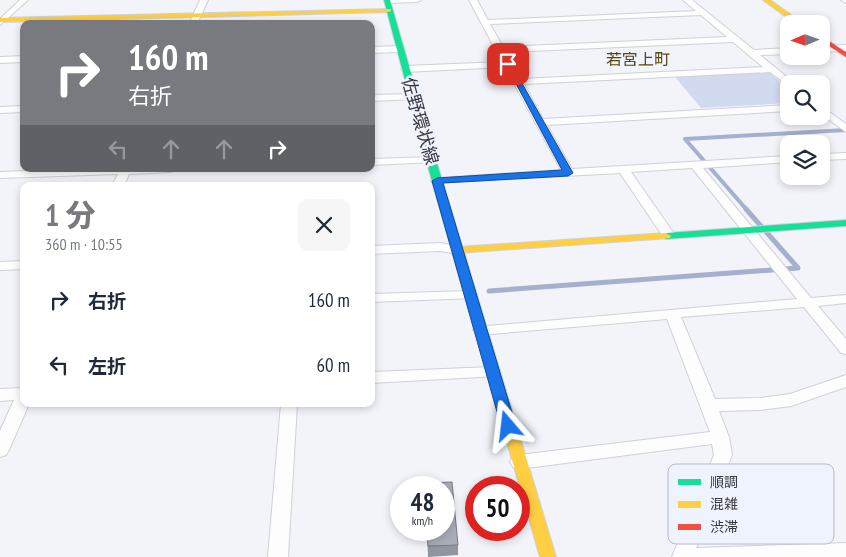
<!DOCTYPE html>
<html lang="ja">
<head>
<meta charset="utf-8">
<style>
  body { margin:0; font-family:"PT Sans Narrow","Noto Sans JP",sans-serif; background:#f6f6f7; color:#1f2937; height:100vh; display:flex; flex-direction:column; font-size:19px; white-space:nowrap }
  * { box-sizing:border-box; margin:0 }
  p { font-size:16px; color:#747a83 }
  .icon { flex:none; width:28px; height:28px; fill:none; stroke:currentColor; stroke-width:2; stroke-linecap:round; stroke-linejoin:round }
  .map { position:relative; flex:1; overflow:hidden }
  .details { position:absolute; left:20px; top:182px; width:355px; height:225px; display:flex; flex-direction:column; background:#fff; border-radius:10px; box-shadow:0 2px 8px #0003 }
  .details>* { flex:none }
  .top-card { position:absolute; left:20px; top:20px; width:355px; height:152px; border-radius:10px; box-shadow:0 2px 8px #0003; background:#787a80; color:#fff; overflow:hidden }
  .needle { width:32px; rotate:268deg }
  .controls { position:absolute; left:780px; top:15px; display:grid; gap:10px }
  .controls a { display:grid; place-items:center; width:50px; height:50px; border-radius:10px; background:#fff; box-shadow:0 2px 8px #0003; font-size:25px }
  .speed { position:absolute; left:390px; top:476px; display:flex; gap:10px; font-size:25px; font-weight:700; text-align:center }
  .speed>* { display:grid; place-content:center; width:65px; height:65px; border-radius:50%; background:#fff; box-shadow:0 2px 8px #0003; line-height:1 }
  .speed small { font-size:12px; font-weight:400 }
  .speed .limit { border:8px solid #d22; background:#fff; color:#111 }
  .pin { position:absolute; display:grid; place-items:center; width:42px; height:42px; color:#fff; margin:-21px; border-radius:10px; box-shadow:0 2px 8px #0006 }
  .me { position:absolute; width:55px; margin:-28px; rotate:343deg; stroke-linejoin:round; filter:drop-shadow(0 0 4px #0008) }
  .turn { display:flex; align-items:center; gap:18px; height:105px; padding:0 25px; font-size:22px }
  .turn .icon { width:65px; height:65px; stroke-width:2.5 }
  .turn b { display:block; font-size:35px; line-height:42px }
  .lanes { display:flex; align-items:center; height:48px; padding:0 25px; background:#0003; justify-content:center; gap:25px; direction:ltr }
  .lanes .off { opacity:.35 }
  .round { display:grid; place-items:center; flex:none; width:52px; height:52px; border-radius:10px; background:#f6f6f7 }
  .summary { display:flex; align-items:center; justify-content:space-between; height:85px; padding:0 25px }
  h1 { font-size:30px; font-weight:800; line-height:38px; color:#787a80 }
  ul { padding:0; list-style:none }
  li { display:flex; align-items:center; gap:15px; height:65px; padding:0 25px }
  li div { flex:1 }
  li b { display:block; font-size:19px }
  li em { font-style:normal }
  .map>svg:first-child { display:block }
  .green { fill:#d2daf0 }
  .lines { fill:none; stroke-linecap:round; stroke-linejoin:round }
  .stream-far1 { stroke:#a5afce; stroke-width:4 }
  .stream { stroke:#a5afce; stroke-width:5 }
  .street-casing { stroke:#cfd1d7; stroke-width:2 }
  .fast-casing { stroke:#cfd1d7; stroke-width:2 }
  .slow-casing { stroke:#cfd1d7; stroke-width:2 }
  .jam-casing { stroke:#cfd1d7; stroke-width:2 }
  .street { fill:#fdfdfe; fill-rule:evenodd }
  .fast { fill:#16e098; fill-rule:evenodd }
  .slow { fill:#ffcf43; fill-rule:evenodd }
  .jam { fill:#f24e42; fill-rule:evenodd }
  .wall { fill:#91959d }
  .building { fill:#a9adb7; stroke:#767980 }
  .route { fill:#1a73e8; stroke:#114b97 }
  .labels { text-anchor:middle; stroke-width:5; stroke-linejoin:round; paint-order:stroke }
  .far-quarter-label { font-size:16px; fill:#5b4707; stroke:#eff3fe }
  .street-label { font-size:18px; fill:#36383e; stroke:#eff3fe }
  .key { fill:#eff3fe; stroke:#b8bbc4; stroke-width:1 }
  .key-label { font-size:14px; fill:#36383e }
</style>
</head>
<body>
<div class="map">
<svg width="846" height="557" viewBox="0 0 846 557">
  <rect width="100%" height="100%" fill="#f2f4fa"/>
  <polygon class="green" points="769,72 789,89 789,103 701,108 675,77"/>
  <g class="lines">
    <polyline class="stream-far1" points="747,210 685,139 846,130"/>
    <polyline class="stream" points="489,291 798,268 746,209"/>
    <g class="street-casing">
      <g id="street">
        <polygon points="20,0 28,0 0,25 0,19"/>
        <polygon points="200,0 208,0 197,24 189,24"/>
        <polygon points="384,0 421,0 417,2 387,3"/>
        <path d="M469 0H477L488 20 696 11 683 0H692L754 50 789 48V54L760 55 793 82 794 84H789V86L770 72 524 84 543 119 789 105V111L547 125 572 169 789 156V162L703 168 811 298 846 295V303L818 306 846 339V354L841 353 804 307 681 317 715 399 760 398 790 394 846 375V387L791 406 760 410 719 411 729 437 732 455 696 548 846 543V557H672L714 455 712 444 519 469 513 467 510 462 513 457 519 455 710 432 667 319 480 335 473 330 475 327 797 299 692 168 631 172 675 235 669 239 664 238 620 173 433 183 431 181 437 178 561 170 505 67 405 72 401 69 405 66 502 62ZM701 15 727 37 503 47 490 24ZM733 42 763 67 521 79 506 52Z"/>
        <polygon points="841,0 846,0 846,3"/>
        <polygon points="846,45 846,51 821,52 821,46"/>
        <polygon points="371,47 400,46 404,49 400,52 371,53"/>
        <polygon points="24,56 24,62 0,63 0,57"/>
        <polygon points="414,94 417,95 417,99 371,101 371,95"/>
        <polygon points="24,106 24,112 0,113 0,107"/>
        <polygon points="821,106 846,124 846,132 821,114"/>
        <polygon points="846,153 846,159 821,160 821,154"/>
        <polygon points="431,157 435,158 435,162 371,165 371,159"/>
        <polygon points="81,169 176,169 170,172 129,174 124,186 112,186 118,174 0,178 0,172"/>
        <polygon points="440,243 463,247 465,250 458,254 440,251 371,254 371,246"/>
        <polygon points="24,261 24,269 0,270 0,262"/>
        <polygon points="470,291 477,295 475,298 371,302 371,294"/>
        <polygon points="492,367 498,368 500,372 498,376 371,383 371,372"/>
        <polygon points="24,388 24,404 29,404 9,450 6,455 0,457 0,431 14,400 0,401 0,389"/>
        <polygon points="281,404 297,404 288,557 268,557"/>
      </g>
    </g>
    <g class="fast-casing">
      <g id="fast">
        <polygon points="384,0 390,0 436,160 512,411 510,414 505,416 500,414 498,411 426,160"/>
        <polygon points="846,220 846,226 666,239 661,236 666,233"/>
      </g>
    </g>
    <g class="slow-casing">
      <g id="slow">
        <polygon points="763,0 770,0 804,24 796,24"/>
        <polygon points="391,9 391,11 389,12 0,22 0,18"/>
        <polygon points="666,233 671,236 670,238 458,253 453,250 458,247"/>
        <polygon points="505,406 510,408 512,411 556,557 540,557 498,411 500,408"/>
      </g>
    </g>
    <g class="jam-casing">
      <polygon id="jam" points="821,36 846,52 846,57 821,41"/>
    </g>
    <use href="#street" class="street"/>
    <use href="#fast" class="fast"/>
    <use href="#slow" class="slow"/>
    <use href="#jam" class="jam"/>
  </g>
  <polygon class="wall" points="427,530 444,530 458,545 458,555 428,557"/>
  <polygon class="building" points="452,482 458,545 428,546 427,530 444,530 444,488 425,488 425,483"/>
  <polygon class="route" points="505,63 511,64 573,173 568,176 443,183 516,426 508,431 501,426 432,181 437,178 562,170"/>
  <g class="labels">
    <g class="far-quarter-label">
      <text x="638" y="65">若宮上町</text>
    </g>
    <g class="street-label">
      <text transform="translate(420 121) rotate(74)" y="6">佐野環状線</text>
    </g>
  </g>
  <rect x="668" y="464" width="166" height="80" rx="8" class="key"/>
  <rect x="678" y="479" width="23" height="6" fill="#16e098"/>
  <rect x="678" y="501" width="23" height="7" fill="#ffcf43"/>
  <rect x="678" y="524" width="23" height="6" fill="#f24e42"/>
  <g class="key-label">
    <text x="710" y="487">順調</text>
    <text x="710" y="509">混雑</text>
    <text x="710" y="532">渋滞</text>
  </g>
</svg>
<div class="controls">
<a><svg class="needle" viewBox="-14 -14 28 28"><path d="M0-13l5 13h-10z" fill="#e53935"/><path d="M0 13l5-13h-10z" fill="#747a83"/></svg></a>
<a><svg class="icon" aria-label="search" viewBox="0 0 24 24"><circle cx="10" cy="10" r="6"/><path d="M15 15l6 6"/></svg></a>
<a><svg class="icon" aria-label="layers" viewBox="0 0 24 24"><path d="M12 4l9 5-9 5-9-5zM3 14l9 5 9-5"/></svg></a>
</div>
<div class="speed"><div>48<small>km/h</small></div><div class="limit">50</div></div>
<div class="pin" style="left:508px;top:64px;background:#d93025"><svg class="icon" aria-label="arrive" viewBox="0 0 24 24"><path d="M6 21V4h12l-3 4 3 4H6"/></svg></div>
<svg class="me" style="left:508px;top:426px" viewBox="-20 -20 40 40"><path d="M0-17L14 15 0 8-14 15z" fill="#1a73e8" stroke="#fff" stroke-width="4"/></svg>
<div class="top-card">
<div class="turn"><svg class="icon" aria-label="right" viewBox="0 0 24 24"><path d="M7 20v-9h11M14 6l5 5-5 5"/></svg><div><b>160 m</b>右折</div></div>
<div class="lanes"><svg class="icon off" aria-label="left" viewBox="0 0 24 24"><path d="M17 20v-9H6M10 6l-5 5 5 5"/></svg><svg class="icon off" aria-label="ahead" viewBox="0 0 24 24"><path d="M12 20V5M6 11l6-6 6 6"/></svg><svg class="icon off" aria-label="ahead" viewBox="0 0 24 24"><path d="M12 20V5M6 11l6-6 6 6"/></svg><svg class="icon" aria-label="right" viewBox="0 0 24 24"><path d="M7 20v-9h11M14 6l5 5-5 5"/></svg></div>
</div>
<section class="details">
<div class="summary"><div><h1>1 分</h1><p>360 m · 10:55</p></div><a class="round"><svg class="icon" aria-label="close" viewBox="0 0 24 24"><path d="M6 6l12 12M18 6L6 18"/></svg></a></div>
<ul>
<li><svg class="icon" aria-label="right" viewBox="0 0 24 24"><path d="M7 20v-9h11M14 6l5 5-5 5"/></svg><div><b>右折</b></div><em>160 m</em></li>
<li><svg class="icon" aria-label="left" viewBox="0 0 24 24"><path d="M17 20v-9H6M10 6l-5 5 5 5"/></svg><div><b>左折</b></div><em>60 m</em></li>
</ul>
</section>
</div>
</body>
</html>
